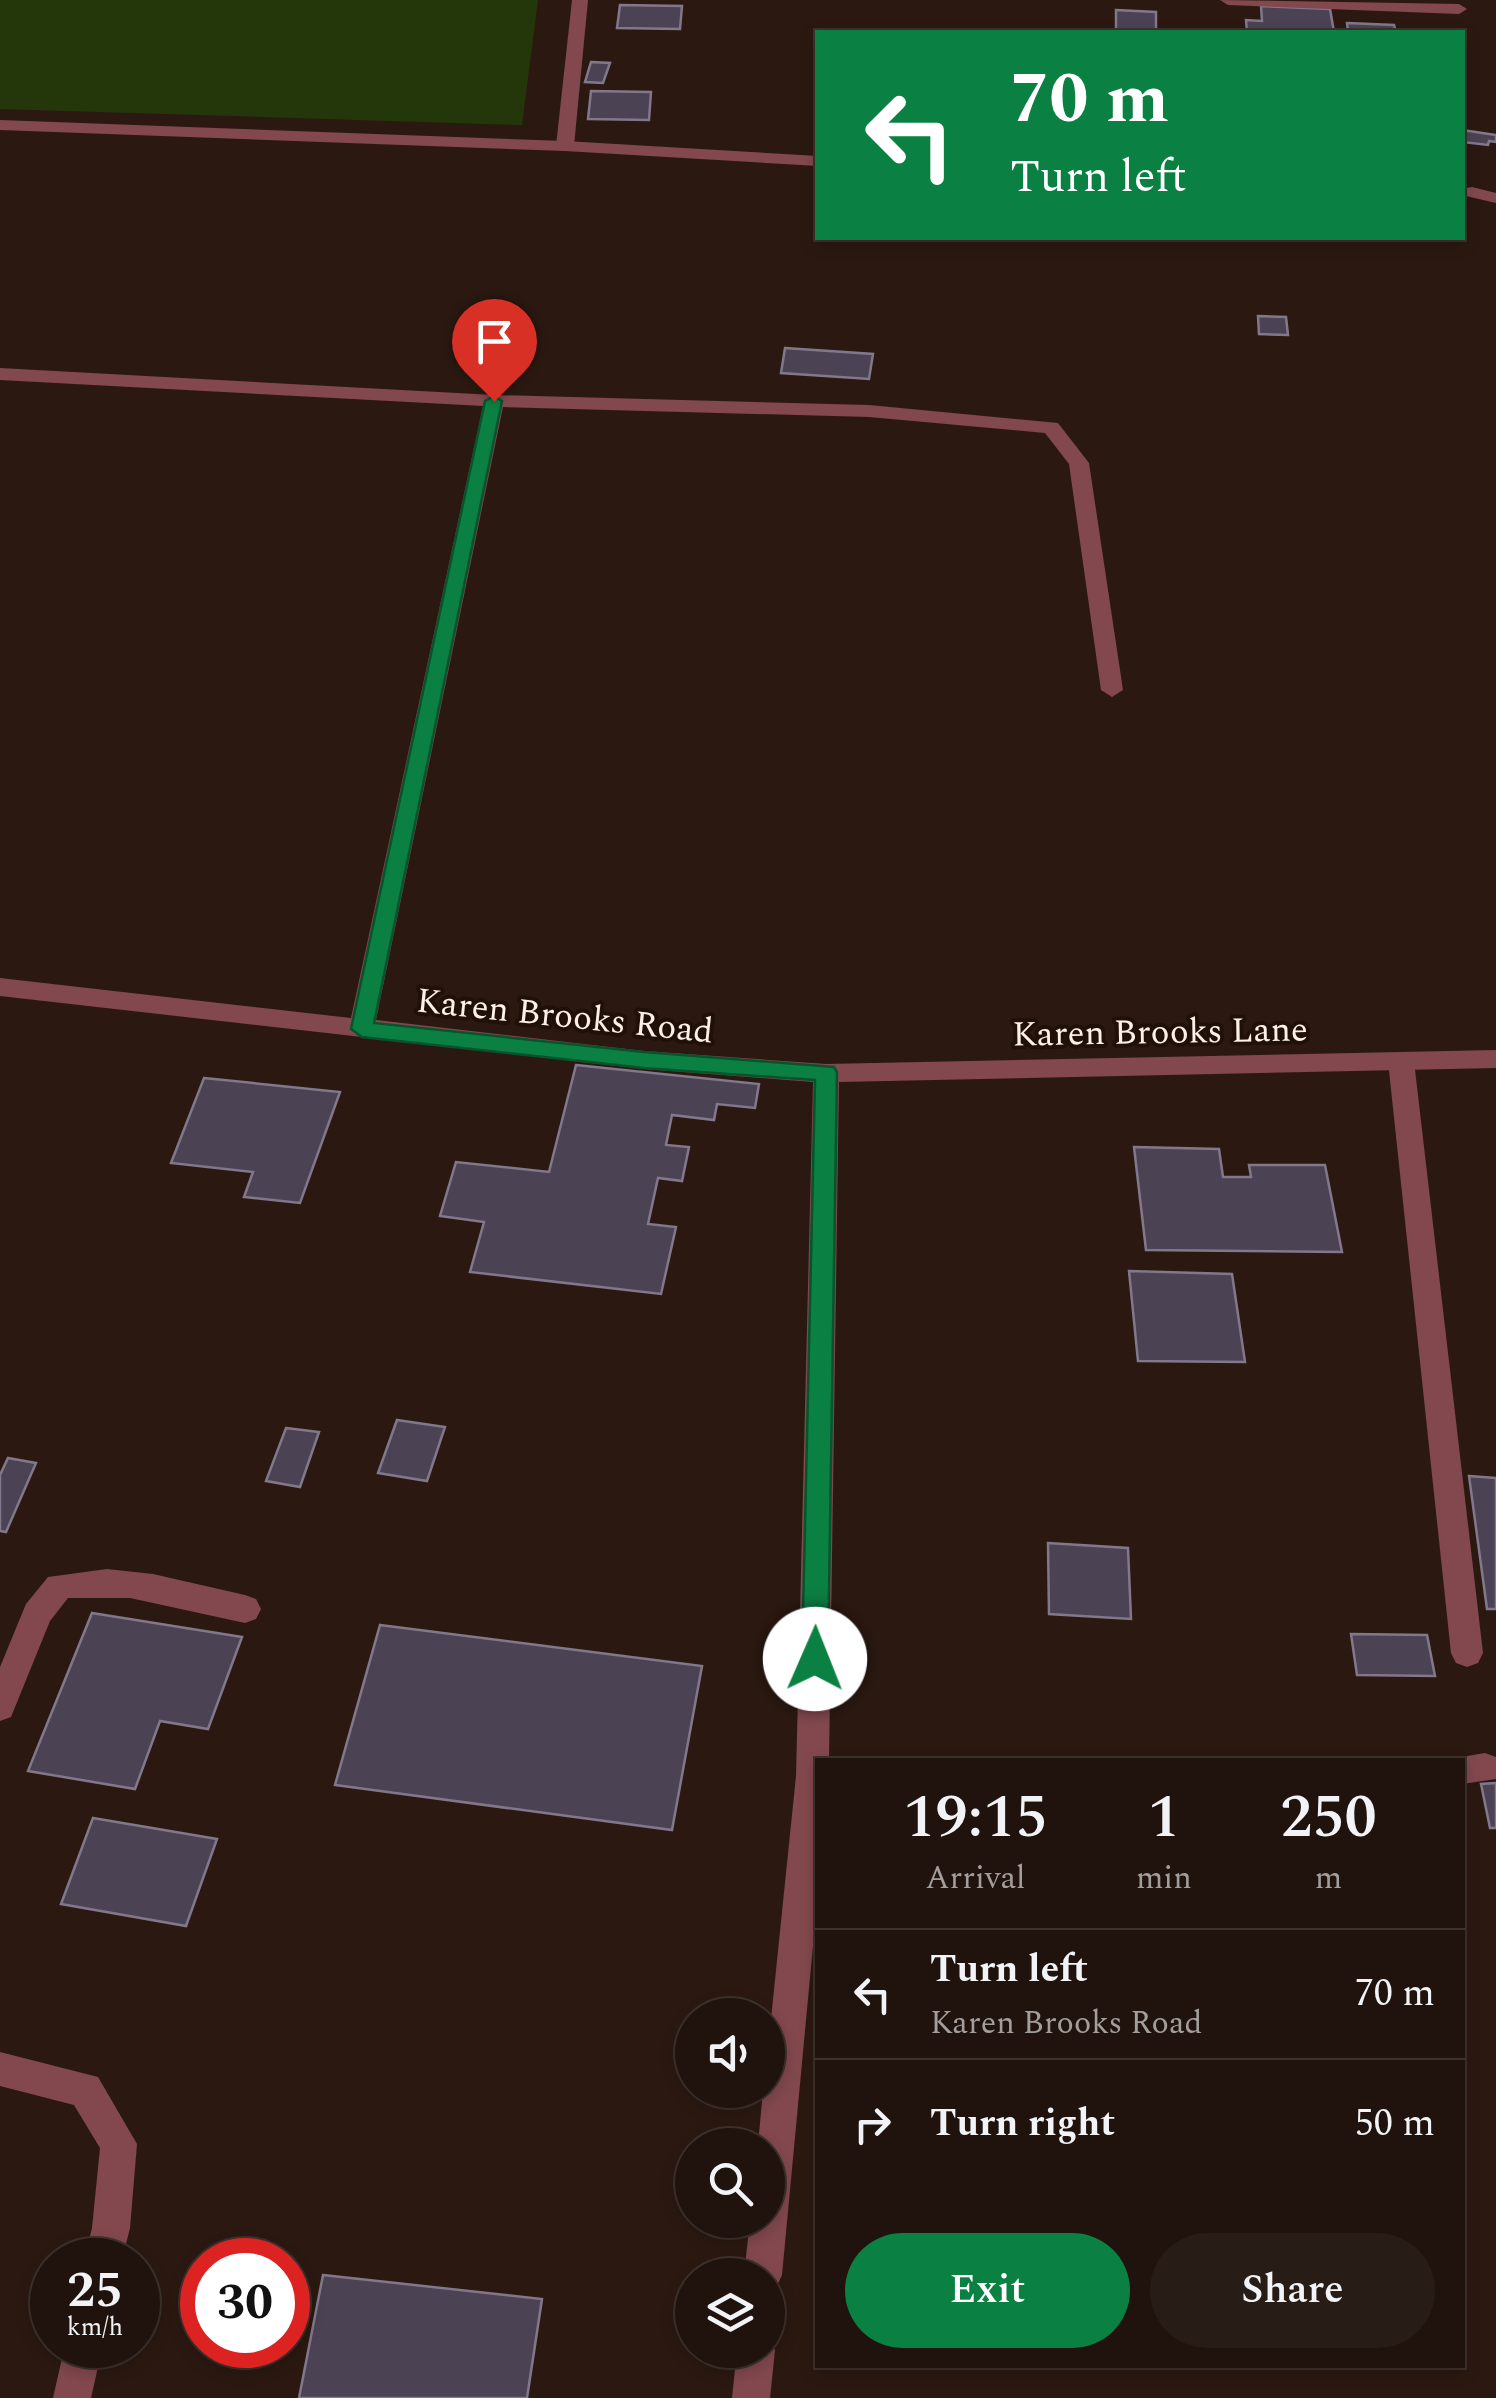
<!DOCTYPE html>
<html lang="en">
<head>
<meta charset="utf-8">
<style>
  body { margin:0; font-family:Spectral,serif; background:#281c16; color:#f1f3f6; height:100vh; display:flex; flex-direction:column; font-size:38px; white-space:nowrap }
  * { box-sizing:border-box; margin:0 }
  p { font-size:32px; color:#a29e9d }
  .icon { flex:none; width:55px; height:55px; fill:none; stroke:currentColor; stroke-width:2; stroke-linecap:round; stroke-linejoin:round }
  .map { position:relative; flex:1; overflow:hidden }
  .drawer { position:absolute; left:815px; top:1758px; width:650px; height:610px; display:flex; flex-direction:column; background:#20130d; border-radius:0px; box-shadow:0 5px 15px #0003,0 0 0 2px #3d322e }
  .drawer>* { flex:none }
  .banner { position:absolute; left:815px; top:30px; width:650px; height:210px; border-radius:0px; box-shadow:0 5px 15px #0003,0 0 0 2px #3d322e; background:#0b8043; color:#fff; overflow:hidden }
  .tools { position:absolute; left:675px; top:1998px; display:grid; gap:20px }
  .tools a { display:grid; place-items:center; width:110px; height:110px; border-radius:50%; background:#20130d; box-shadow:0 5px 15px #0003,0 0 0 2px #3d322e; font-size:50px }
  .speed { position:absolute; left:30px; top:2238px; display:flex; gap:20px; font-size:50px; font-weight:700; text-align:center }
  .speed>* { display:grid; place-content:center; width:130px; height:130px; border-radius:50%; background:#20130d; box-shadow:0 5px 15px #0003,0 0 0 2px #3d322e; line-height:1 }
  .speed small { font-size:25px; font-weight:400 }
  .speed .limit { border:15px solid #d22; background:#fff; color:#111 }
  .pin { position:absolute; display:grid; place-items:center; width:85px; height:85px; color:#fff; margin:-102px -42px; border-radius:50% 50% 50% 0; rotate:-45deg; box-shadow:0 0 10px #0007 }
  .pin .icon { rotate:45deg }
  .me { position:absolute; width:110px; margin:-55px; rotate:1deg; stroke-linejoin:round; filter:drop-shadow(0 0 8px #0008) }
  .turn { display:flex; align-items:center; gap:35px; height:210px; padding:0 30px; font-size:45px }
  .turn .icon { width:130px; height:130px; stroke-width:2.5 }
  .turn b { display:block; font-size:70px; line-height:85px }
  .eta { display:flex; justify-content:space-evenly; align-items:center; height:170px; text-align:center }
  .eta b { font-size:60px; font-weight:600; line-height:70px }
  .primary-button { display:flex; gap:20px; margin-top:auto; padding:20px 30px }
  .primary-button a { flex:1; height:115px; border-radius:60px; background:#0b8043; color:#fff; font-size:40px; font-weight:600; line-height:115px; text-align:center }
  .primary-button a+a { background:#281c16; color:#f1f3f6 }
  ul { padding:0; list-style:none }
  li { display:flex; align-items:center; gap:30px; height:130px; padding:0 30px; border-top:2px solid #3d322e }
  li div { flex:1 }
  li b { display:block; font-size:38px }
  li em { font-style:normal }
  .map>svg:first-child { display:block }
  .green { fill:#23370b }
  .building { fill:#4b4254; stroke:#82788c; stroke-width:2.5 }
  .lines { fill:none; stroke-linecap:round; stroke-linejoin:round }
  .service { fill:#82484e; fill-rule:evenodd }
  .minor { fill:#82484e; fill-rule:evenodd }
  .tertiary { fill:#82484e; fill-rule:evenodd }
  .route { fill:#0b8043; stroke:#07532c; stroke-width:2.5 }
  .labels { text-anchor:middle; stroke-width:8; stroke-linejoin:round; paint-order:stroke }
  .street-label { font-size:35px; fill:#fdf0ea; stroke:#211008 }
</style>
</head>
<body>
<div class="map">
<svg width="1496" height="2398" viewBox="0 0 1496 2398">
  <rect width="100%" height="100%" fill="#2b1911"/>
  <polygon class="green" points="0,0 538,0 522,125 0,109"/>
  <g class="building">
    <polygon points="620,5 682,6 680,29 617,28"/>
    <polygon points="1261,6 1330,9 1334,32 1247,32 1246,20 1262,21"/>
    <polygon points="1116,10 1156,12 1156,32 1116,32"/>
    <polygon points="1347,23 1394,25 1396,32 1348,32"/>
    <polygon points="591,62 610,63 603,83 585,82"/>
    <polygon points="591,91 651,92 649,120 588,119"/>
    <polygon points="1462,130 1496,135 1496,142 1489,141 1488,145 1462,142"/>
    <polygon points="1258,316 1286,317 1288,335 1259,334"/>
    <polygon points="785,348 873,354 869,379 781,373"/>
    <polygon points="576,1065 759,1084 755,1108 717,1104 714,1120 672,1115 666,1145 689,1147 682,1181 658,1178 648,1224 676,1227 661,1294 470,1272 484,1222 440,1216 456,1162 549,1172"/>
    <polygon points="204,1078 340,1092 300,1203 244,1197 253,1172 171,1163"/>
    <polygon points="1134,1147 1219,1149 1223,1177 1251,1177 1249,1165 1325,1165 1342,1252 1146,1250"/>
    <polygon points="1129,1271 1232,1274 1245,1362 1138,1361"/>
    <polygon points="397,1420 445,1427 427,1481 378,1473"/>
    <polygon points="286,1428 319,1432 300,1487 266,1481"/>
    <polygon points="8,1458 36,1463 6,1532 0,1531 0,1475"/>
    <polygon points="1469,1476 1496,1478 1496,1609 1487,1609"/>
    <polygon points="1048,1543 1128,1548 1131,1619 1049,1614"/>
    <polygon points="92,1613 242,1637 208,1729 160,1721 135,1789 28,1771"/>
    <polygon points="380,1625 702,1666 672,1830 335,1785"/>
    <polygon points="1351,1634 1427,1635 1435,1676 1357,1675"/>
    <polygon points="1496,1783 1496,1828 1490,1828 1481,1784"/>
    <polygon points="93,1818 217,1839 186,1926 61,1904"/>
    <polygon points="323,2275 542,2299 527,2398 299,2398"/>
  </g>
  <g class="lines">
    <g class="service">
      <polygon points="0,120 565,141 818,156 818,166 565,151 0,130"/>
      <polygon points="1401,1052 1410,1054 1414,1061 1483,1653 1478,1663 1467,1667 1456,1663 1451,1653 1388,1061 1392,1054"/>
      <polygon points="107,1569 153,1574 245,1595 256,1599 261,1609 256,1619 245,1623 130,1598 68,1598 50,1621 11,1717 0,1721 0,1667 26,1604 48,1577"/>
    </g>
    <g class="minor">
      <polygon points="572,0 588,0 574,146 565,151 556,146"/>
      <polygon points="1220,0 1459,4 1467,9 1459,14 1228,5"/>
      <polygon points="0,368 494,395 869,405 1058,423 1089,463 1123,690 1112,697 1101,690 1069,464 1045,433 869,417 503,407 376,1020 644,1051 826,1064 1496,1050 1496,1068 839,1082 829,1760 818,1760 818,1893 782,2275 776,2288 768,2292 768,2275 744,2275 750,2220 768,2220 768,2145 758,2145 763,2090 768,2090 768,2048 796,1776 813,1082 644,1069 0,996 0,978 351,1018 483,406 0,380"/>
      <polygon points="1485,1753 1496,1757 1496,1779 1462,1784 1462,1760 1450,1759"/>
      <polygon points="0,2052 98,2077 137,2144 130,2228 122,2260 84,2260 92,2228 100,2148 74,2105 0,2086"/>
      <polygon points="768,2336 775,2350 770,2398 732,2398 737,2350 768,2350"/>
      <polygon points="65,2345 103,2345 91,2398 53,2398"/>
    </g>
    <polygon class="tertiary" points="1472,187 1496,193 1496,203 1466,196 1466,188"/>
  </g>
  <polygon class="route" points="494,396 502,401 374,1023 644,1052 834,1067 837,1072 828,1659 824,1667 815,1670 805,1667 802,1659 815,1080 644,1068 362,1037 351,1029 485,401"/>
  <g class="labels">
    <g class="street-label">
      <text transform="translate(565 1015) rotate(6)" y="12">Karen Brooks Road</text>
      <text transform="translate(1160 1031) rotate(-1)" y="12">Karen Brooks Lane</text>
    </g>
  </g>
</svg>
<div class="tools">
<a><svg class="icon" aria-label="sound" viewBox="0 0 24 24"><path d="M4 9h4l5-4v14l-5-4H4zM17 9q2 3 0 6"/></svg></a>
<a><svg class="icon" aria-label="search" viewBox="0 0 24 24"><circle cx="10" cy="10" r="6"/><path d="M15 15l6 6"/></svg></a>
<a><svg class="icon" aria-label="layers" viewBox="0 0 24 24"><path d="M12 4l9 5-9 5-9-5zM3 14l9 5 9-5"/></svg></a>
</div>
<div class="speed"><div>25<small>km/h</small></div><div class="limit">30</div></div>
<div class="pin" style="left:494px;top:401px;background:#d93025"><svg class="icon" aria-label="arrive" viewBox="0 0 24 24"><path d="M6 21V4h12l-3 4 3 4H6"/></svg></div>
<svg class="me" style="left:815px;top:1659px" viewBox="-20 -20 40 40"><circle r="19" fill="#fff"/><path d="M0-13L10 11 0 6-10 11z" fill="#0b8043"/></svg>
<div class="banner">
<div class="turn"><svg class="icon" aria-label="left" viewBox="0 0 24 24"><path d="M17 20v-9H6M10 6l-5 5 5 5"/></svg><div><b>70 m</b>Turn left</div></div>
</div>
<section class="drawer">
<div class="eta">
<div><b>19:15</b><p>Arrival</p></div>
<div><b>1</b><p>min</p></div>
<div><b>250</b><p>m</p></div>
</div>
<ul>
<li><svg class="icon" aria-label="left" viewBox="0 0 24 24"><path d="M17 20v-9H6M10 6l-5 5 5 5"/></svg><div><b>Turn left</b><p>Karen Brooks Road</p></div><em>70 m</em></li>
<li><svg class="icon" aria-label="right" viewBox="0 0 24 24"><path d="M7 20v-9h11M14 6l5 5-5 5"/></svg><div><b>Turn right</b></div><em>50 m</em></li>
</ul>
<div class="primary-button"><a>Exit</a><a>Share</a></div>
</section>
</div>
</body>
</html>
